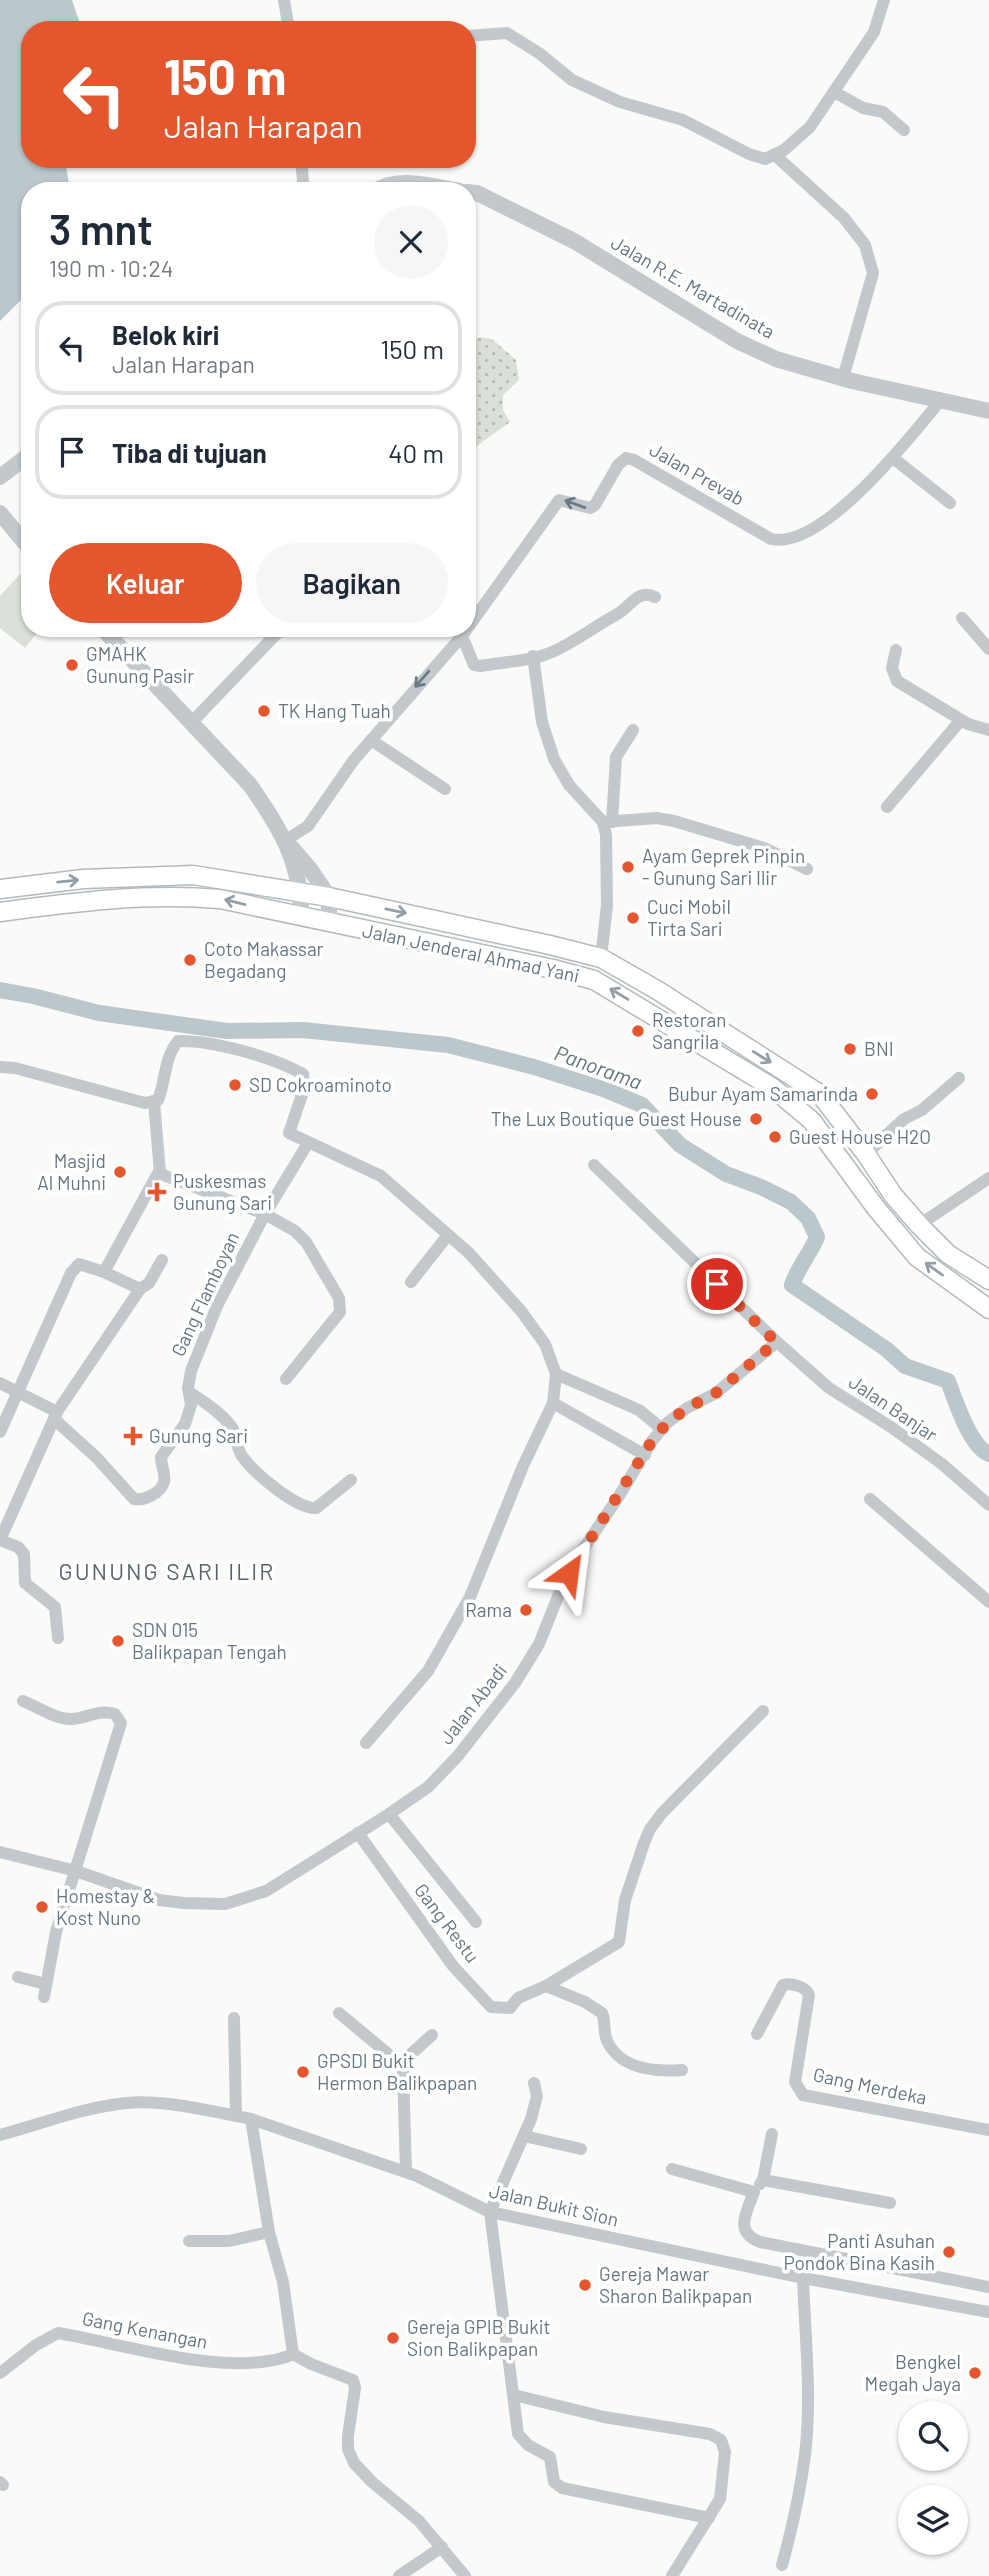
<!DOCTYPE html>
<html lang="id">
<head>
<meta charset="utf-8">
<style>
  body { margin:0; font-family:Barlow,sans-serif; background:#f6f6f7; color:#1f2937; height:100vh; display:flex; flex-direction:column; font-size:26px; white-space:nowrap }
  * { box-sizing:border-box; margin:0 }
  p { font-size:23px; color:#747a83 }
  .icon { flex:none; width:38px; height:38px; fill:none; stroke:currentColor; stroke-width:2; stroke-linecap:round; stroke-linejoin:round }
  .map { position:relative; flex:1; overflow:hidden }
  .side { position:absolute; left:21px; top:182px; width:455px; height:455px; display:flex; flex-direction:column; background:#fff; border-radius:28px; box-shadow:0 2px 5px #0004 }
  .side>* { flex:none }
  .top-card { position:absolute; left:21px; top:21px; width:455px; height:147px; border-radius:28px; box-shadow:0 2px 5px #0004; background:#e4572e; color:#fff; overflow:hidden }
  .buttons { position:absolute; left:898px; top:2401px; display:grid; gap:14px }
  .buttons a { display:grid; place-items:center; width:70px; height:70px; border-radius:50%; background:#fff; box-shadow:0 2px 5px #0004; font-size:35px }
  .pin { position:absolute; display:grid; place-items:center; width:60px; height:60px; color:#fff; margin:-30px; border:4px solid #fff; border-radius:50%; box-shadow:0 2px 7px #0007 }
  .me { position:absolute; width:77px; margin:-38px; rotate:31deg; stroke-linejoin:round; filter:drop-shadow(0 0 5px #0008) }
  .turn { display:flex; align-items:center; gap:24px; height:147px; padding:0 28px; font-size:32px }
  .turn .icon { width:91px; height:91px; stroke-width:2.5 }
  .turn b { display:block; font-size:49px; line-height:60px }
  .round { display:grid; place-items:center; flex:none; width:74px; height:74px; border-radius:37px; background:#f6f6f7 }
  .headline { display:flex; align-items:center; justify-content:space-between; height:119px; padding:0 28px }
  h1 { font-size:42px; font-weight:600; line-height:52px }
  .action { display:flex; gap:14px; margin-top:auto; padding:14px 28px }
  .action a { flex:1; height:80px; border-radius:42px; background:#e4572e; color:#fff; font-size:28px; font-weight:600; line-height:80px; text-align:center }
  .action a+a { background:#f6f6f7; color:#1f2937 }
  ul { padding:0; list-style:none }
  li { display:flex; align-items:center; gap:21px; height:94px; margin:0 14px 10px; padding:0 14px; border:4px solid #e0e1e3; border-radius:28px }
  li div { flex:1 }
  li b { display:block; font-size:26px }
  li em { font-style:normal }
  .map>svg:first-child { display:block }
  .grass { fill:url(#grass-dots) }
  .park { fill:#dadfd7 }
  .water { fill:#bbc7cb }
  .lines { fill:none; stroke-linecap:round; stroke-linejoin:round }
  .canal { stroke:#bbc7cb; stroke-width:16 }
  .secondary-casing { stroke:#b3babf; stroke-width:21 }
  .minor { stroke:#c3c8cc; stroke-width:12 }
  .tertiary { stroke:#c3c8cc; stroke-width:16 }
  .secondary { stroke:#fff; stroke-width:18 }
  .oneway { stroke:#6a7a87 }
  .oneway2 { stroke:#939fa8 }
  .route { stroke:#e4572e; stroke-width:12; stroke-dasharray:0 21.6 }
  .poi-dot { fill:#e4572e; stroke:#fff; stroke-width:2.5 }
  .labels { text-anchor:middle; stroke-width:7; stroke-linejoin:round; paint-order:stroke }
  .street-label { font-size:19px; fill:#657683; stroke:#fff }
  .poi-label { font-size:19px; fill:#657683; stroke:#fff; text-anchor:start }
  .water-label { font-size:21px; font-style:italic; fill:#60757c; stroke:#fff }
  .quarter-label { font-size:23px; letter-spacing:2px; fill:#57646e; stroke:#fff }
</style>
</head>
<body>
<div class="map">
<svg width="989" height="2576" viewBox="0 0 989 2576">
  <defs>
    <pattern id="grass-dots" width="8" height="8" patternUnits="userSpaceOnUse" patternTransform="scale(1.75)"><rect width="8" height="8" fill="#dadfd7"/><path d="M2 2h.1M6 6h.1" fill="none" stroke="#b4b9b4" stroke-width="1.8" stroke-linecap="round"/></pattern>
  </defs>
  <rect width="100%" height="100%" fill="#fafaf8"/>
  <polygon class="grass" points="480,337 492,339 516,360 519,380 503,395 503,410 510,422 467,453 467,344"/>
  <polygon class="park" points="20,574 30,582 30,628 41,628 25,648 0,628 0,596"/>
  <polygon class="water" points="0,0 72,0 82,30 30,30 30,159 65,159 70,191 30,191 30,291 0,321"/>
  <g class="lines">
    <path class="canal" d="M0 990 33 996 99 1013 227 1031 303 1030 448 1045 534 1067 606 1090 642 1105 680 1145 726 1174 761 1187 791 1202 808 1218 817 1237C810 1254 798 1267 792 1285L886 1349 905 1366 948 1381C955 1400 970 1447 989 1454"/>
    <g class="secondary-casing">
      <g id="secondary">
        <polyline points="0,889 83,879 193,875 329,897 550,945 601,958 657,990 820,1094 866,1154 893,1195 919,1225 948,1254 989,1280"/>
        <path d="M0 912C74 902 146 893 220 899L553 969 594 980 773 1088 812 1121 876 1208 917 1257 989 1309"/>
      </g>
    </g>
    <g class="minor">
      <polyline points="284,0 289,30"/>
      <polyline points="467,36 507,33 539,53 572,80 620,102 683,120 749,154 765,159 784,150 810,127 874,32 884,0"/>
      <polyline points="834,92 863,108 883,112 904,130"/>
      <polyline points="776,156 844,218 865,245 873,273 843,378"/>
      <polyline points="301,159 304,191"/>
      <polyline points="893,458 950,503"/>
      <polyline points="962,618 989,649"/>
      <path d="M462 636 474 665 481 666C504 662 531 661 552 652 573 643 594 627 614 616 631 608 636 588 655 597"/>
      <polyline points="896,650 892,668 897,681 968,724 989,730"/>
      <polyline points="533,656 542,722 554,759 569,785 603,822 606,835 607,905 601,958"/>
      <polyline points="192,722 282,628"/>
      <polyline points="371,740 445,789"/>
      <polyline points="887,807 961,720"/>
      <polyline points="603,822 657,818 674,821 764,848 807,869"/>
      <polyline points="612,822 616,757 633,730"/>
      <path d="M286 840 308 826 353 761 462 636 559 500 590 508 595 505 618 465 626 458 634 460 771 539C822 551 911 436 940 401"/>
      <path d="M0 1067 15 1068 145 1103 158 1100C166 1080 164 1058 178 1041 212 1040 273 1057 303 1074L304 1089 289 1133 381 1176 469 1253 521 1311 545 1344 556 1374 553 1403 645 1455"/>
      <polyline points="154,1101 160,1173"/>
      <polyline points="866,1154 904,1119 922,1110 959,1078"/>
      <polyline points="594,1165 777,1342 829,1388 891,1427 942,1464 989,1505"/>
      <polyline points="919,1225 989,1178"/>
      <polyline points="104,1272 140,1289 149,1283 162,1260"/>
      <polyline points="411,1282 448,1235"/>
      <polyline points="556,1374 639,1410 662,1429"/>
      <polyline points="0,1383 57,1412"/>
      <path d="M189 1392C204 1402 219 1411 231 1426 238 1435 235 1446 242 1456 253 1472 296 1509 316 1508L351 1480"/>
      <path d="M54 1419 96 1457 134 1499C144 1501 161 1493 164 1482 166 1475 161 1465 161 1457L185 1424 191 1405 188 1388 191 1371 217 1306 265 1214 308 1143"/>
      <polyline points="0,1432 71,1273 79,1264 104,1272 158,1173 265,1214 295,1231 306,1242 339,1298 340,1312 286,1379"/>
      <polyline points="870,1499 989,1602"/>
      <polyline points="58,1638 55,1607 25,1583 24,1554 18,1547 0,1540 57,1412 140,1289"/>
      <path d="M23 1701C38 1707 55 1719 71 1719 87 1719 96 1709 115 1714L121 1723 56 1932 44 1997"/>
      <polyline points="366,1743 428,1671 470,1597 523,1466 553,1403"/>
      <polyline points="389,1814 476,1922"/>
      <polyline points="358,1833 453,1966 491,2007 510,2008 518,1998 546,1986 619,1942 625,1900 644,1843 650,1829 662,1813 763,1711"/>
      <polyline points="0,1852 76,1871 159,1900 184,1903 225,1904 266,1891 389,1814 428,1787 457,1757 515,1683 539,1644 561,1589 578,1557 619,1496 652,1441 667,1423 687,1408 716,1393 777,1342"/>
      <polyline points="18,1977 46,1984"/>
      <path d="M546 1986 585 2002 602 2013C606 2022 603 2032 607 2041 621 2070 655 2072 682 2070"/>
      <polyline points="339,2013 399,2063 403,2070 406,2172"/>
      <polyline points="234,2018 236,2116"/>
      <path d="M757 2034 783 1985C791 1983 806 1986 809 1995L795 2082 803 2095 989 2130"/>
      <polyline points="400,2064 432,2035"/>
      <polyline points="534,2083 537,2096 531,2119 490,2212 518,2434 528,2445 550,2457 554,2482 562,2488 709,2518"/>
      <polyline points="251,2119 269,2232 283,2282 293,2354 311,2364 353,2380 355,2388 348,2436 348,2449 354,2463 372,2482 419,2521 465,2576"/>
      <path d="M0 2135C41 2124 84 2107 127 2103 162 2099 216 2112 251 2119L417 2176 490 2212 803 2278 989 2312"/>
      <polyline points="524,2136 581,2149"/>
      <path d="M672 2169 754 2192C746 2213 734 2232 760 2242L989 2287"/>
      <polyline points="763,2180 890,2203"/>
      <polyline points="760,2184 763,2180 772,2134"/>
      <polyline points="189,2241 229,2241 269,2232"/>
      <path d="M0 2373 36 2345 58 2333C125 2344 232 2380 294 2354"/>
      <polyline points="514,2395 604,2417 710,2434 721,2440 725,2452 720,2499 672,2576"/>
      <polyline points="0,2482 3,2485"/>
      <path d="M782 2565C792 2529 800 2493 805 2455 812 2397 805 2336 803 2278"/>
      <polyline points="399,2576 442,2547"/>
    </g>
    <g class="tertiary">
      <path d="M375 191C399 176 433 186 460 191"/>
      <polyline points="467,192 477,193 574,241 737,341 776,359 852,381 989,411"/>
      <polyline points="0,477 30,454"/>
      <polyline points="0,513 30,549"/>
      <path d="M102 628 250 785C280 828 302 863 301 917"/>
      <polyline points="292,848 310,869 329,897 329,922"/>
    </g>
    <use href="#secondary" class="secondary"/>
  </g>
  <defs><path id="oneway-shaft" d="M-6 0H5M1.5-3L5.5 0L1.5 3" fill="none" stroke-width="1.6" stroke-linecap="round" stroke-linejoin="round" transform="scale(1.75)"/></defs>
  <g class="oneway">
    <use href="#oneway-shaft" transform="translate(575 504) rotate(-160)"/>
    <use href="#oneway-shaft" transform="translate(422 679) rotate(131)"/>
  </g>
  <g class="oneway2">
    <use href="#oneway-shaft" transform="translate(68 881) rotate(-6)"/>
    <use href="#oneway-shaft" transform="translate(235 902) rotate(-166)"/>
    <use href="#oneway-shaft" transform="translate(396 911) rotate(12)"/>
    <use href="#oneway-shaft" transform="translate(619 994) rotate(-149)"/>
    <use href="#oneway-shaft" transform="translate(762 1057) rotate(32)"/>
    <use href="#oneway-shaft" transform="translate(934 1269) rotate(-144)"/>
  </g>
  <g class="lines">
    <polyline class="route" points="569,1573 652,1441 667,1423 687,1408 716,1393 776,1342 717,1284"/>
  </g>
  <g class="poi-dot">
    <circle cx="72" cy="665" r="7"/>
    <circle cx="264" cy="711" r="7"/>
    <circle cx="628" cy="867" r="7"/>
    <circle cx="633" cy="918" r="7"/>
    <circle cx="190" cy="960" r="7"/>
    <circle cx="638" cy="1031" r="7"/>
    <circle cx="850" cy="1049" r="7"/>
    <circle cx="235" cy="1085" r="7"/>
    <circle cx="872" cy="1094" r="7"/>
    <circle cx="756" cy="1119" r="7"/>
    <circle cx="775" cy="1137" r="7"/>
    <circle cx="120" cy="1172" r="7"/>
    <path d="M153.5 1181.5h7v7h7v7h-7v7h-7v-7h-7v-7h7z"/>
    <path d="M129.5 1425.5h7v7h7v7h-7v7h-7v-7h-7v-7h7z"/>
    <circle cx="526" cy="1610" r="7"/>
    <circle cx="118" cy="1641" r="7"/>
    <circle cx="42" cy="1907" r="7"/>
    <circle cx="303" cy="2072" r="7"/>
    <circle cx="949" cy="2252" r="7"/>
    <circle cx="585" cy="2285" r="7"/>
    <circle cx="393" cy="2338" r="7"/>
    <circle cx="975" cy="2373" r="7"/>
  </g>
  <g class="labels">
    <g class="street-label">
      <text transform="translate(693 287) rotate(30)" y="7">Jalan R.E. Martadinata</text>
      <text transform="translate(697 474) rotate(30)" y="7">Jalan Prevab</text>
      <text transform="translate(471 953) rotate(12)" y="7">Jalan Jenderal Ahmad Yani</text>
      <text transform="translate(205 1294) rotate(-65)" y="7">Gang Flamboyan</text>
      <text transform="translate(893 1408) rotate(34)" y="7">Jalan Banjar</text>
      <text transform="translate(473 1704) rotate(-52)" y="7">Jalan Abadi</text>
      <text transform="translate(447 1923) rotate(53)" y="7">Gang Restu</text>
      <text transform="translate(870 2086) rotate(12)" y="7">Gang Merdeka</text>
      <text transform="translate(554 2205) rotate(13)" y="7">Jalan Bukit Sion</text>
      <text transform="translate(145 2330) rotate(11)" y="7">Gang Kenangan</text>
    </g>
    <g class="poi-label">
      <text x="86" y="661">GMAHK<tspan x="86" dy="22">Gunung Pasir</tspan></text>
      <text x="278" y="718">TK Hang Tuah</text>
      <text x="642" y="863">Ayam Geprek Pinpin<tspan x="642" dy="22">- Gunung Sari Ilir</tspan></text>
      <text x="647" y="914">Cuci Mobil<tspan x="647" dy="22">Tirta Sari</tspan></text>
      <text x="204" y="956">Coto Makassar<tspan x="204" dy="22">Begadang</tspan></text>
      <text x="652" y="1027">Restoran<tspan x="652" dy="22">Sangrila</tspan></text>
      <text x="864" y="1056">BNI</text>
      <text x="249" y="1092">SD Cokroaminoto</text>
      <text x="858" y="1101" text-anchor="end">Bubur Ayam Samarinda</text>
      <text x="742" y="1126" text-anchor="end">The Lux Boutique Guest House</text>
      <text x="789" y="1144">Guest House H2O</text>
      <text x="106" y="1168" text-anchor="end">Masjid<tspan x="106" dy="22">Al Muhni</tspan></text>
      <text x="173" y="1188">Puskesmas<tspan x="173" dy="22">Gunung Sari</tspan></text>
      <text x="149" y="1443">Gunung Sari</text>
      <text x="512" y="1617" text-anchor="end">Rama</text>
      <text x="132" y="1637">SDN 015<tspan x="132" dy="22">Balikpapan Tengah</tspan></text>
      <text x="56" y="1903">Homestay &amp;<tspan x="56" dy="22">Kost Nuno</tspan></text>
      <text x="317" y="2068">GPSDI Bukit<tspan x="317" dy="22">Hermon Balikpapan</tspan></text>
      <text x="935" y="2248" text-anchor="end">Panti Asuhan<tspan x="935" dy="22">Pondok Bina Kasih</tspan></text>
      <text x="599" y="2281">Gereja Mawar<tspan x="599" dy="22">Sharon Balikpapan</tspan></text>
      <text x="407" y="2334">Gereja GPIB Bukit<tspan x="407" dy="22">Sion Balikpapan</tspan></text>
      <text x="961" y="2369" text-anchor="end">Bengkel<tspan x="961" dy="22">Megah Jaya</tspan></text>
    </g>
    <g class="water-label">
      <text transform="translate(598 1068) rotate(20)" y="7">Panorama</text>
    </g>
    <g class="quarter-label">
      <text x="167" y="1580">GUNUNG SARI ILIR</text>
    </g>
  </g>
</svg>
<div class="buttons">
<a><svg class="icon" aria-label="search" viewBox="0 0 24 24"><circle cx="10" cy="10" r="6"/><path d="M15 15l6 6"/></svg></a>
<a><svg class="icon" aria-label="layers" viewBox="0 0 24 24"><path d="M12 4l9 5-9 5-9-5zM3 14l9 5 9-5"/></svg></a>
</div>
<div class="pin" style="left:717px;top:1284px;background:#d93025"><svg class="icon" aria-label="arrive" viewBox="0 0 24 24"><path d="M6 21V4h12l-3 4 3 4H6"/></svg></div>
<svg class="me" style="left:569px;top:1573px" viewBox="-20 -20 40 40"><path d="M0-17L14 15 0 8-14 15z" fill="#e4572e" stroke="#fff" stroke-width="4"/></svg>
<div class="top-card">
<div class="turn"><svg class="icon" aria-label="left" viewBox="0 0 24 24"><path d="M17 20v-9H6M10 6l-5 5 5 5"/></svg><div><b>150 m</b>Jalan Harapan</div></div>
</div>
<section class="side">
<div class="headline"><div><h1>3 mnt</h1><p>190 m · 10:24</p></div><a class="round"><svg class="icon" aria-label="close" viewBox="0 0 24 24"><path d="M6 6l12 12M18 6L6 18"/></svg></a></div>
<ul>
<li><svg class="icon" aria-label="left" viewBox="0 0 24 24"><path d="M17 20v-9H6M10 6l-5 5 5 5"/></svg><div><b>Belok kiri</b><p>Jalan Harapan</p></div><em>150 m</em></li>
<li><svg class="icon" aria-label="arrive" viewBox="0 0 24 24"><path d="M6 21V4h12l-3 4 3 4H6"/></svg><div><b>Tiba di tujuan</b></div><em>40 m</em></li>
</ul>
<div class="action"><a>Keluar</a><a>Bagikan</a></div>
</section>
</div>
</body>
</html>
